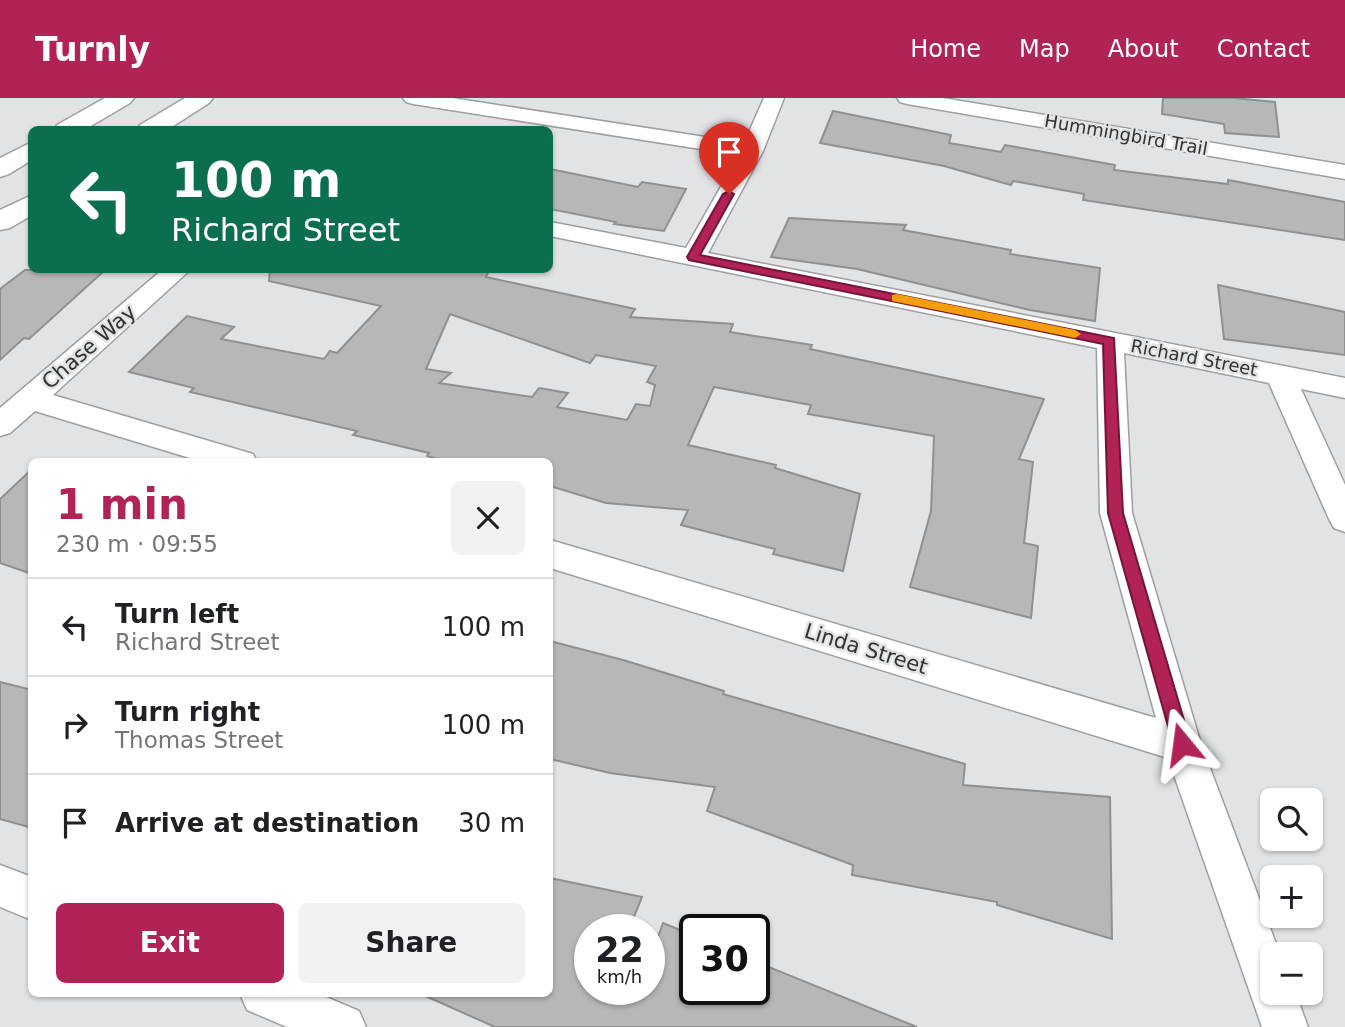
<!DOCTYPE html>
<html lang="en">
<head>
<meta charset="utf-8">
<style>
  body { margin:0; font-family:"DejaVu Sans",sans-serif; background:#f2f2f2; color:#202124; height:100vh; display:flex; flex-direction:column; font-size:26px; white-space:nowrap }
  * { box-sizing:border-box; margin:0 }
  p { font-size:23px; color:#757577 }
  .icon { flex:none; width:38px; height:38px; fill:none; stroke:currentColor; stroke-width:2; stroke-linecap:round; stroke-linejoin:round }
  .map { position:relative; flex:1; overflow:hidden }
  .drawer { position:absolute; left:28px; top:360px; width:525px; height:539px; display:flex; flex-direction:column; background:#fff; border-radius:10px; box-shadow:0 2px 5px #0004 }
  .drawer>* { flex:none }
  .guide { position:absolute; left:28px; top:28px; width:525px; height:147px; border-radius:10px; box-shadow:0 2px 5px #0004; background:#0b6e4f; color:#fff; overflow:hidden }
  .fabs { position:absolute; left:1260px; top:690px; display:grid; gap:14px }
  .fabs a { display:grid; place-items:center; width:63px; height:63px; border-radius:10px; background:#fff; box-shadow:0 2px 5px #0004; font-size:35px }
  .speed { position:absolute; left:574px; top:816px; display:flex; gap:14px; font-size:35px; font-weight:700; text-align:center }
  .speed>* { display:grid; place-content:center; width:91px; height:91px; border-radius:50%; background:#fff; box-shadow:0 2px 5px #0004; line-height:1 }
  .speed small { font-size:18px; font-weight:400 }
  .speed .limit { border:4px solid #111; border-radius:10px; background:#fff; color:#111 }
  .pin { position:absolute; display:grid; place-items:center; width:60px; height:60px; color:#fff; margin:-72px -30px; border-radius:50% 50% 50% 0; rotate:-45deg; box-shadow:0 0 7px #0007 }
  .pin .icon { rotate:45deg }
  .me { position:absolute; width:77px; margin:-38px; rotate:344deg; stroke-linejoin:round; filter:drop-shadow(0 0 5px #0008) }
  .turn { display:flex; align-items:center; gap:24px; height:147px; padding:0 28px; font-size:32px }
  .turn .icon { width:91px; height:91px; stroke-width:2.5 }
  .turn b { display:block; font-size:49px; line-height:60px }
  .round { display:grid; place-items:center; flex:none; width:74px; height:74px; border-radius:10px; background:#f2f2f2 }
  .head { display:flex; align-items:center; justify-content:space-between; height:119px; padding:0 28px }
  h1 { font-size:42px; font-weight:700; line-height:52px; color:#b12257 }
  .primary-button { display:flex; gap:14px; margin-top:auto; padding:14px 28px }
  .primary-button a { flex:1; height:80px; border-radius:10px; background:#b12257; color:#fff; font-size:28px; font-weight:700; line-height:80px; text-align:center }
  .primary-button a+a { background:#f2f2f2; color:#202124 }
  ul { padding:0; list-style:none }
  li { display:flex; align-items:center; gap:21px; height:98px; padding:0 28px; border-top:2px solid #e0e0e0 }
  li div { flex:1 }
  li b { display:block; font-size:26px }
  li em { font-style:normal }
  header { display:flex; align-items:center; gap:42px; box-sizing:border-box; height:98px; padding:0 35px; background:#b12257; color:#fff }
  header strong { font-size:33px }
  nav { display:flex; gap:38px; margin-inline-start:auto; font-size:24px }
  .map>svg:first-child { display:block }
  .building { fill:#b7b7b8; stroke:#909091; stroke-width:2; fill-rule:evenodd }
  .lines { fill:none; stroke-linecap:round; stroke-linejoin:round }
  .minor-casing { stroke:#9e9fa0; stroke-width:3 }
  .major-casing { stroke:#9e9fa0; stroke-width:3 }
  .minor { fill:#fff; fill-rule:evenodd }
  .major { fill:#fff; fill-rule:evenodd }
  .route { fill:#b12257; stroke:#731639; stroke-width:2 }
  .slow { fill:#f59e0b }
  .labels { text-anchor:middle; stroke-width:5; stroke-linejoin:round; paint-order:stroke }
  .far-street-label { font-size:18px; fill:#323233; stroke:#e2e3e4 }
  .street-label { font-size:21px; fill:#323233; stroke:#e2e3e4 }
</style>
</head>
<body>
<header>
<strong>Turnly</strong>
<nav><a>Home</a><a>Map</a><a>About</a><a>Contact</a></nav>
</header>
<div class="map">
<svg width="1345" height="929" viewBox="0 0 1345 929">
  <rect width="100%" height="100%" fill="#e2e3e4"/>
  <g class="building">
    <polygon points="1163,0 1234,0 1275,4 1279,39 1225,35 1224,26 1162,16"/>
    <polygon points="833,13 951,37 949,45 1001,54 1005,47 1115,67 1114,72 1228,86 1228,82 1345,104 1345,142 1083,102 1084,96 1013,83 1011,87 944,68 820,45"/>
    <polygon points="550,71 638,89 642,84 686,91 664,133 614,126 616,124 550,111"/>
    <polygon points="789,120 906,127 903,132 1011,152 1010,156 1100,170 1095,223 1030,212 857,171 771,159"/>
    <polygon points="25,172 105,172 29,241 24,240 0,262 0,191"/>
    <path d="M270 172H489L486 179 635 211 630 219 733 226 730 234 812 247 810 251 1044 301 1019 361 1033 364 1024 445 1038 448 1031 520 910 489 931 413 934 338 808 316 811 307 714 289 688 347 776 367 775 370 860 396 843 473 773 456 775 451 681 427 688 412 606 405 550 388V364H448L427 358 429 355 353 337 357 333 190 294 194 290 129 274 187 218 234 229 221 241 324 261 330 253 337 255 381 208 269 183ZM450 216 590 265 596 257 656 268 647 284 655 287 650 308 636 306 627 322 557 309 568 295 539 290 532 299 439 285 451 275 426 271Z"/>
    <polygon points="1218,187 1345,214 1345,257 1224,241"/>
    <polygon points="32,371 32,476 0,465 0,401"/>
    <polygon points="550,543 623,562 724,593 723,596 965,666 963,687 1110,699 1112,841 997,807 997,804 852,777 853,767 707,713 715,689 610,675 550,661"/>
    <polygon points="0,584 32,592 32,730 0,721"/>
    <polygon points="550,780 642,799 629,831 590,831 590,891 649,891 649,865 663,825 695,838 695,891 754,891 754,863 917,929 495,929 421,896 550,896"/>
  </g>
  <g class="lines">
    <g class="minor-casing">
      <g id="minor">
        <polygon points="403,0 452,0 744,45 764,0 784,0 763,53 708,155 1345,280 1345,300 1301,291 1345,387 1345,434 1334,430 1329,421 1269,285 1124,255 1132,415 1201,646 1280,856 1272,856 1272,894 1295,894 1308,929 1262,929 1168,660 550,470 550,442 1156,620 1100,415 1097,250 550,138 550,124 686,150 739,57 413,6 406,4"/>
        <polygon points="897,0 943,0 1345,67 1345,81 907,6 900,4"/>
        <polygon points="162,172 190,172 53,297 253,356 257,364 203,364 35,313 10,335 0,338 0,310"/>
        <polygon points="0,767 32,779 32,822 0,809"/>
        <polygon points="240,896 319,896 359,913 366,929 287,929 247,912"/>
      </g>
    </g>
    <g class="major-casing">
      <g id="major">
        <polygon points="105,0 134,0 130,5 84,32 54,32 57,27"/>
        <polygon points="185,0 213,0 209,5 167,32 137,32 140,27"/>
        <polygon points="32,44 32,62 9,76 0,79 0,60"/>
        <polygon points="32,97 32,117 10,130 0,132 0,112"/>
      </g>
    </g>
    <use href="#minor" class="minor"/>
    <use href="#major" class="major"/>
  </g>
  <polygon class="route" points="729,93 734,96 700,157 1114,240 1123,415 1191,646 1188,652 1182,655 1175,652 1173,646 1108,415 1103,246 689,162 687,159 723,96"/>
  <polygon class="slow" points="897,196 1075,232 1081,236 1075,240 892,203 892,197"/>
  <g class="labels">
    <g class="far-street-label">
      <text transform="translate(1126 37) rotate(10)" y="6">Hummingbird Trail</text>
      <text transform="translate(1194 260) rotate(11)" y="6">Richard Street</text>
    </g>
    <g class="street-label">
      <text transform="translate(89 249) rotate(-41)" y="7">Chase Way</text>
      <text transform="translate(866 551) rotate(17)" y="7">Linda Street</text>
    </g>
  </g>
</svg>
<div class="fabs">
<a><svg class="icon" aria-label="search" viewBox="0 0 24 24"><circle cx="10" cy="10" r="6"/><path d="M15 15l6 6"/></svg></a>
<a>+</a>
<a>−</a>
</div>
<div class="speed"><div>22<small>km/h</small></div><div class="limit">30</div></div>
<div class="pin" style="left:729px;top:96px;background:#d93025"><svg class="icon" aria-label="arrive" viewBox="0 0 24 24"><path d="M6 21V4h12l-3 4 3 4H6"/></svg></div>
<svg class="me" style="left:1182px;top:646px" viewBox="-20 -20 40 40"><path d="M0-17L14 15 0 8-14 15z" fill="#b12257" stroke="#fff" stroke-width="4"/></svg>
<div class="guide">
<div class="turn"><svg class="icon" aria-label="left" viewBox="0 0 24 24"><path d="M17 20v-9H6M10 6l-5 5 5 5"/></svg><div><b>100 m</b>Richard Street</div></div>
</div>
<section class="drawer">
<div class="head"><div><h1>1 min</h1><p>230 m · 09:55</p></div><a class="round"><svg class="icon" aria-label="close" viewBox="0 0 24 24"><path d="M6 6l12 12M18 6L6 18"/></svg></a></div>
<ul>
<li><svg class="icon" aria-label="left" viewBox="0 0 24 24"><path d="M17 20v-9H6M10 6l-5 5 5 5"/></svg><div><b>Turn left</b><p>Richard Street</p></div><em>100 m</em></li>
<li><svg class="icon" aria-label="right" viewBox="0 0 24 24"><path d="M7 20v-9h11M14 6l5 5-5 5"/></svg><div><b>Turn right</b><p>Thomas Street</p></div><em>100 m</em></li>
<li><svg class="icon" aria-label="arrive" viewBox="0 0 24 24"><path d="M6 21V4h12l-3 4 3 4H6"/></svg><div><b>Arrive at destination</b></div><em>30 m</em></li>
</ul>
<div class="primary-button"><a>Exit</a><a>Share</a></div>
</section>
</div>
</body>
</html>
